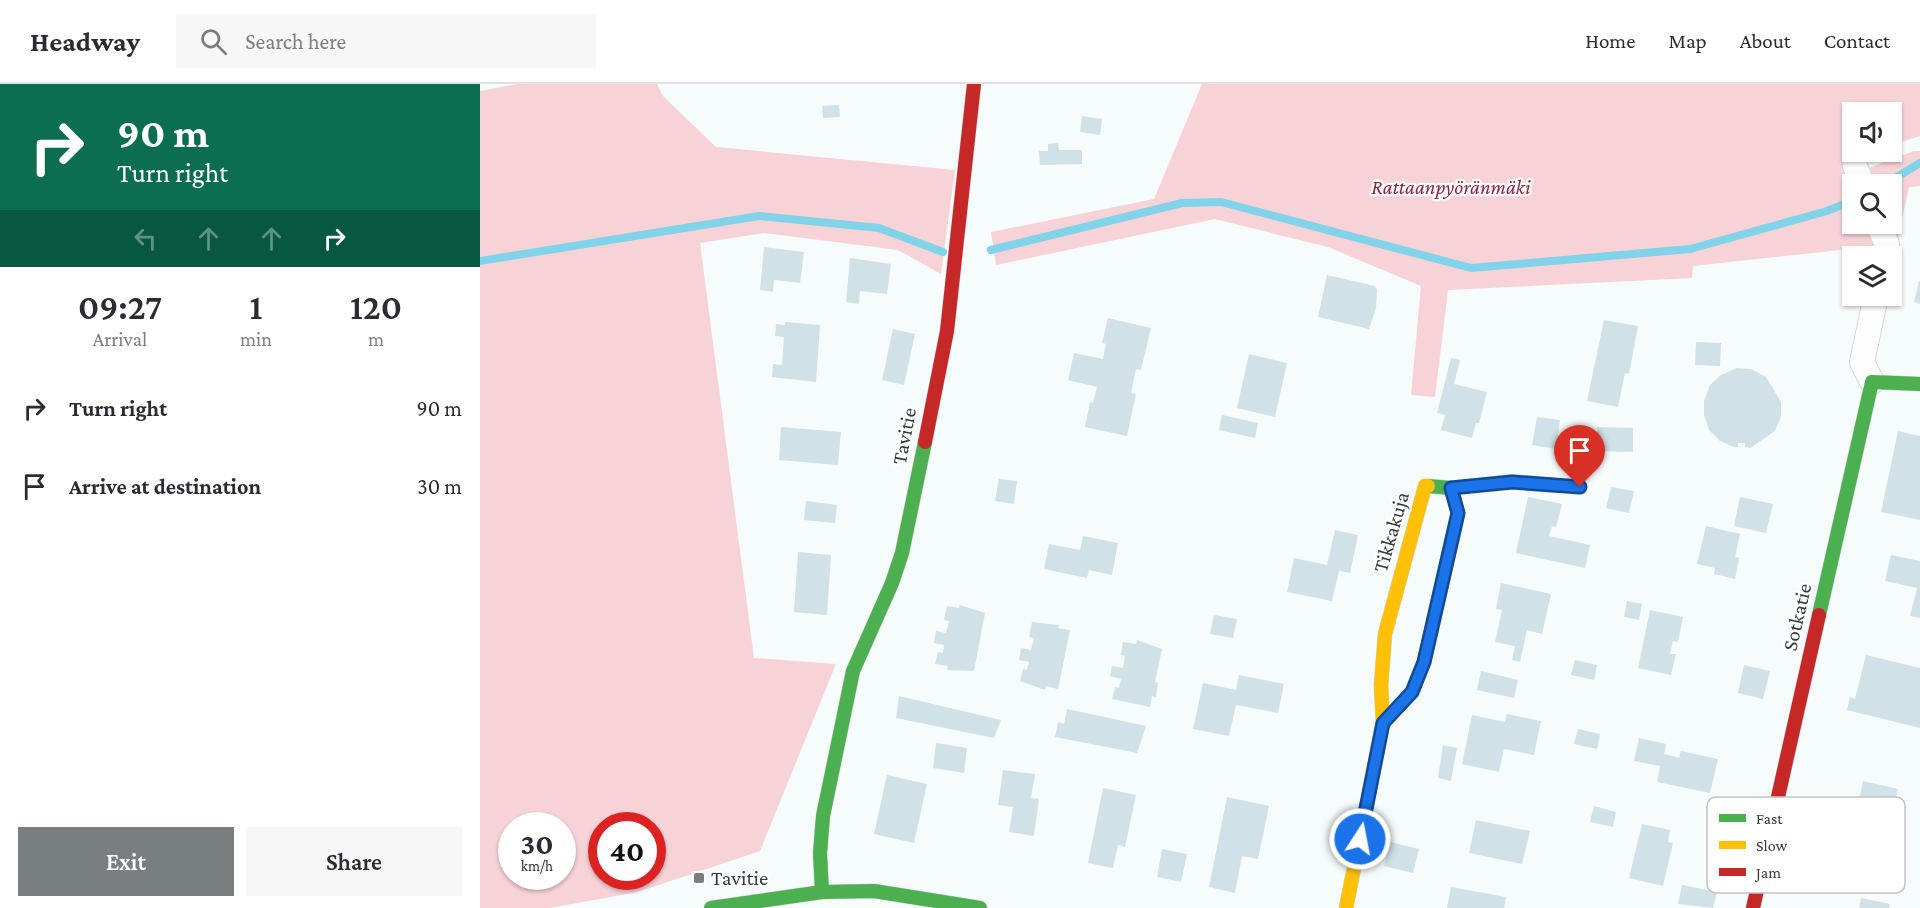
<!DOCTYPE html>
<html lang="en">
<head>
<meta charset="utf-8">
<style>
  body { margin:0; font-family:"Crimson Pro",serif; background:#f7f7f7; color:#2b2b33; height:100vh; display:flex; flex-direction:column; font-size:22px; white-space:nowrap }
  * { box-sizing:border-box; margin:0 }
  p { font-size:20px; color:#7c7c81 }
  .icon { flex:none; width:33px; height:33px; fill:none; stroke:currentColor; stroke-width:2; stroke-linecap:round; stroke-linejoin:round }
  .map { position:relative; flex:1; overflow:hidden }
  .sheet { display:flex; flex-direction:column; background:#fff; width:480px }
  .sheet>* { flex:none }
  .hud { background:#0b6e4f; color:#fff; overflow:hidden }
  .tools { position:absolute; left:1362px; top:18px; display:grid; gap:12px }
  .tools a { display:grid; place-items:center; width:60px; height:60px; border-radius:0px; background:#fff; box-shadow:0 2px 4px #0004; font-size:30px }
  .speed { position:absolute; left:18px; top:728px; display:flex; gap:12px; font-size:30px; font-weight:700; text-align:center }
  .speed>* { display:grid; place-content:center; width:78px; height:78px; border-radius:50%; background:#fff; box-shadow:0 2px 4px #0004; line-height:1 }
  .speed small { font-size:15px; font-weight:400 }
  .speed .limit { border:9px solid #d22; background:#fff; color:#111 }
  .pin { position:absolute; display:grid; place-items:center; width:51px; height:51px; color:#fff; margin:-62px -26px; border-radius:50% 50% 50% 0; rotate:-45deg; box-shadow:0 0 6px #0007 }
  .pin .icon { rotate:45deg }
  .me { position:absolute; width:66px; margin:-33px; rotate:11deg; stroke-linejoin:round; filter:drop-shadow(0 0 4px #0008) }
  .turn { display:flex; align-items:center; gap:21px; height:126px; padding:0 18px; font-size:27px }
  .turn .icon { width:78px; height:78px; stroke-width:2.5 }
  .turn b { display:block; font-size:42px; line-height:51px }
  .lanes { display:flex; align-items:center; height:57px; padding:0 18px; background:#0003; justify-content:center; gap:30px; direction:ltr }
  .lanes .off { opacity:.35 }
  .eta { display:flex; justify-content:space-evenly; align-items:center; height:102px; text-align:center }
  .eta b { font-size:36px; font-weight:600; line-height:42px }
  .primary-button { display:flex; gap:12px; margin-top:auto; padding:12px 18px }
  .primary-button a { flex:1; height:69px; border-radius:0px; background:#797e7f; color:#fff; font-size:24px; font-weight:600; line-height:69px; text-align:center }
  .primary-button a+a { background:#f7f7f7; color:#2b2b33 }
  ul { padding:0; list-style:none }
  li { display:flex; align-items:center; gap:18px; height:78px; padding:0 18px }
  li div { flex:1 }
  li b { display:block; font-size:22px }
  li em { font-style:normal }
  header { display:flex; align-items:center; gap:36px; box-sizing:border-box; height:84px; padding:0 30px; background:#fff; border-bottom:2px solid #e1e1e2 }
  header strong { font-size:28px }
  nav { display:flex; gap:33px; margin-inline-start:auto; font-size:21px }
  .search { width:420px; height:54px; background:#f7f7f7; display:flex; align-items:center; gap:15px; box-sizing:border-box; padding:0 21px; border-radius:0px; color:#7c7c81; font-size:22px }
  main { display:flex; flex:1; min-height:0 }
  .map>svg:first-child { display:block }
  .green { fill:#f7d3d8; fill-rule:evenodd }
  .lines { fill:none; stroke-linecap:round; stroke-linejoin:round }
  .stream { stroke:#80d3e8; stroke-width:8 }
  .building { fill:#d0e2e7 }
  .lane-casing { stroke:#d2d7d9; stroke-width:14 }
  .street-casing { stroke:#d2d7d9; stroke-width:26 }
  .fast-casing { stroke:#d2d7d9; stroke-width:15 }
  .slow-casing { stroke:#d2d7d9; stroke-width:15 }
  .jam-casing { stroke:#d2d7d9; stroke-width:15 }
  .lane { stroke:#fefeff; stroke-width:12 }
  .street { stroke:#fefeff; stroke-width:24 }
  .fast { stroke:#4caf50; stroke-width:14 }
  .slow { stroke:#ffc107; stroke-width:14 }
  .jam { stroke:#c62828; stroke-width:14 }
  .route-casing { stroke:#114b97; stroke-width:15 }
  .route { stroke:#1a73e8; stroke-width:10 }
  .poi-dot { fill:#797e7f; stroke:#fff; stroke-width:2 }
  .labels { text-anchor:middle; stroke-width:4.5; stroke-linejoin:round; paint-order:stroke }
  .park-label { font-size:21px; font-style:italic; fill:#8f253e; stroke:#fff }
  .street-label { font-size:21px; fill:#353a3c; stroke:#fff }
  .poi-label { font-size:21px; fill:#353a3c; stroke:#fff; text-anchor:start }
  .key { fill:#fff; stroke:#c2c4c4; stroke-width:1.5 }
  .key-label { font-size:16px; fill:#353a3c }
</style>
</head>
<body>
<header>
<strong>Headway</strong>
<div class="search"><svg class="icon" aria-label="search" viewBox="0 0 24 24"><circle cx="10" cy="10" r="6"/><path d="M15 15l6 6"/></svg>Search here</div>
<nav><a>Home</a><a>Map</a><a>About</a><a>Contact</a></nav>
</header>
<main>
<section class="sheet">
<div class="hud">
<div class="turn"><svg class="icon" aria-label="right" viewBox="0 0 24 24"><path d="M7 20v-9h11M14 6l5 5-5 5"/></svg><div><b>90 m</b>Turn right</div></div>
<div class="lanes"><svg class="icon off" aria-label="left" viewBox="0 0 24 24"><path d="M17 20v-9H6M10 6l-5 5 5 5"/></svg><svg class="icon off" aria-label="ahead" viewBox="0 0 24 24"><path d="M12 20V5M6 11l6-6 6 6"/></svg><svg class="icon off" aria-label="ahead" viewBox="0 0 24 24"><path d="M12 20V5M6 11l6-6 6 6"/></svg><svg class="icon" aria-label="right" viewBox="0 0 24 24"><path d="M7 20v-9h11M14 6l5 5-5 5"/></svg></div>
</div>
<div class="eta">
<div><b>09:27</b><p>Arrival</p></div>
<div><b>1</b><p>min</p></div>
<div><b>120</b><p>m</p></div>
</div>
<ul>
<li><svg class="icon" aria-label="right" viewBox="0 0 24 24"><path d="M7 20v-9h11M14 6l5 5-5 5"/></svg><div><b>Turn right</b></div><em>90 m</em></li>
<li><svg class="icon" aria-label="arrive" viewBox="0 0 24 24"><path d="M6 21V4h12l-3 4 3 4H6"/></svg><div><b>Arrive at destination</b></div><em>30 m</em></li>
</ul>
<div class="primary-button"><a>Exit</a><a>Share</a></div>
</section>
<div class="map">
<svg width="1440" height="824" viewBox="0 0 1440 824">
  <rect width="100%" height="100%" fill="#f6fbfc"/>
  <g class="green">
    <path d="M37 0H177L183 12 236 63 475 86 461 190 418 166 284 149 220 159 274 574 356 580 280 767 158 808 70 824H0V7ZM32 741H82V792H32ZM122 741H172V792H122Z"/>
    <polygon points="722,0 1440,0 1440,52 1412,61 1412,28 1372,28 1372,68 1390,68 1365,75 1374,100 1372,140 1389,140 1397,162 1213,182 1212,194 968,206 955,313 931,311 941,202 848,163 735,135 516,181 511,148 674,115"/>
    <polygon points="1434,67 1440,67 1440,102 1429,103 1417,157 1409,140 1412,140 1412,100 1393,100 1386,85"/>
  </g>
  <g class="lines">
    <g class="stream">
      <polyline points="1405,100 1440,79"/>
      <polyline points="511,166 702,119 741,118 991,184 1210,165 1347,127 1372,117"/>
      <polyline points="0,177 279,132 399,144 463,168"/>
    </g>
  </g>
  <g class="building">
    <polygon points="359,21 360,33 343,34 342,22"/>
    <polygon points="602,32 622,35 620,51 600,48"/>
    <polygon points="578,59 579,66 602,66 602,80 560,81 559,67 568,67 568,60"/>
    <polygon points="284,163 324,168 320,199 294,196 293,208 280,206"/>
    <polygon points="370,174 411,180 407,210 380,207 379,220 366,218"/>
    <polygon points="847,191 895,202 897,206 896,224 889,245 838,233"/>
    <polygon points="1439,197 1440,197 1440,220 1434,218"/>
    <polygon points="628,234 671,244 661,286 656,285 651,309 656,310 647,352 605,343 610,318 613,319 617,303 588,296 594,269 623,275 626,260 622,259"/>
    <polygon points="1124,236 1158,242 1149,290 1145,289 1138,323 1107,317"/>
    <polygon points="305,238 340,241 336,298 292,293 293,280 302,281 304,253 295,252 296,240 305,241"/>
    <polygon points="413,245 435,250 424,301 402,296"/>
    <polygon points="1216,258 1241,259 1240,282 1215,281"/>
    <polygon points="769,270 807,279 795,333 757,324"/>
    <polygon points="971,274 980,276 974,300 1007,308 999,339 996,339 992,354 961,346 965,331 957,329"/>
    <polygon points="1257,284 1271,285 1286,293 1301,318 1301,333 1295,347 1270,364 1265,363 1265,359 1258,359 1258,363 1254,363 1240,357 1229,346 1224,331 1224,317 1230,301 1241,291"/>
    <polygon points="742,331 778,339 775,354 739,346"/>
    <polygon points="1057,333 1080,336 1076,365 1052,361"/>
    <polygon points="301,343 361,348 358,381 299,376"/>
    <polygon points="1117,343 1153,344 1153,368 1117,367"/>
    <polygon points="1418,347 1440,352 1440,436 1401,428"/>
    <polygon points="519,395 537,397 534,420 515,417"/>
    <polygon points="1131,403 1154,407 1149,429 1126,424"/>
    <polygon points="1048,413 1082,420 1076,443 1072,442 1069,452 1110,461 1105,484 1036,469"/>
    <polygon points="1260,413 1293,420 1286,449 1254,442"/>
    <polygon points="326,417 357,421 355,439 324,436"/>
    <polygon points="1226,442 1260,450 1255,473 1259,474 1255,495 1234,490 1235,484 1217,480"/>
    <polygon points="855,446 878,451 870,489 859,487 852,517 807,508 814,474 847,481"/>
    <polygon points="603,452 638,459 632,491 609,486 607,494 564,485 569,460 600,466"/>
    <polygon points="318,468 351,471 347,531 314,528"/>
    <polygon points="1411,471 1440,477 1440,534 1430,532 1437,504 1405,497"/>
    <polygon points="1021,499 1071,510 1062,550 1047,546 1040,578 1032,576 1035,562 1015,558 1022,526 1016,525"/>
    <polygon points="1147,517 1162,520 1159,536 1144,533"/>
    <polygon points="480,521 505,529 494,587 467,586 468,582 455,580 458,568 463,569 464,561 454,559 456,547 466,549 469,537 464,536 467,522 479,524"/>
    <polygon points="1170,526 1203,533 1198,558 1193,557 1190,570 1196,570 1191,591 1158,584"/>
    <polygon points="734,531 757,535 753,554 730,550"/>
    <polygon points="552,538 579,541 578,544 590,546 578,605 566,602 565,606 540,597 543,585 547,586 549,578 539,576 541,564 551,566 554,554 549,553"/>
    <polygon points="657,556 682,565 675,598 678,599 676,613 672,612 670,623 632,615 635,603 639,604 641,595 630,592 632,582 643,584 645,572 641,571 643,558 656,560"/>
    <polygon points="1386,571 1440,584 1440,644 1367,626 1370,613 1375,615"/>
    <polygon points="1095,576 1117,581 1114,596 1091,591"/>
    <polygon points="1264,581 1290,587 1283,615 1258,609"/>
    <polygon points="1001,587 1038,596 1034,614 997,606"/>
    <polygon points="759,591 804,600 798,629 756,621 749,652 713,645 723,599 756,606"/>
    <polygon points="419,612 521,636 514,654 416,634"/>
    <polygon points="587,625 666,642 657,669 575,653 578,638 584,640"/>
    <polygon points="1027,630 1061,637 1054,671 1024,665 1019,688 982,680 992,631 1025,638"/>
    <polygon points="1098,645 1120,650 1117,665 1094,660"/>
    <polygon points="1159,654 1186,660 1184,670 1199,674 1201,667 1238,675 1230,709 1177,698 1180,682 1154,677"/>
    <polygon points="456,659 487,664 484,689 453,684"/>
    <polygon points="963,661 977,664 971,697 958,694"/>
    <polygon points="523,686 555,690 551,714 559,715 554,752 529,748 533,723 518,721"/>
    <polygon points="407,691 447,700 434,759 394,750"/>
    <polygon points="1383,697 1418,705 1402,774 1350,762 1352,751 1371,755"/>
    <polygon points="623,704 656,711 645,763 638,761 633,784 608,779"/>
    <polygon points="747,713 789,722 778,775 762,772 755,809 729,803"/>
    <polygon points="1114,722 1136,728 1133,743 1110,738"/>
    <polygon points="996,736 1050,747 1042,780 989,769"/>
    <polygon points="1162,740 1190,746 1188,758 1193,759 1183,802 1149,794"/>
    <polygon points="910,758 939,765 933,789 904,782"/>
    <polygon points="682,765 707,770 701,798 677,793"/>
    <polygon points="1202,801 1237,808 1233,824 1198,820"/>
    <polygon points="971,803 1026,813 1024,824 967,824"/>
    <polygon points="1381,814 1410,820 1409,824 1379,824"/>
  </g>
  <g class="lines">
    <g class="lane-casing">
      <polyline id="lane" points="973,404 1032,397 1100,403"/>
    </g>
    <g class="street-casing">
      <g id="street">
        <polyline points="1375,82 1382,100"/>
        <polyline points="1398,140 1407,160 1404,172"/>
        <polyline points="1392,298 1382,278 1396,212"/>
      </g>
    </g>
    <g class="fast-casing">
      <g id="fast">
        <polyline points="1339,531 1392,298 1440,300"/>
        <polyline points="903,639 932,608 944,578 978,429 971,404 948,402"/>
        <polyline points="342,808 340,769 343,732 373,587 412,499 422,469 445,358"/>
        <polyline points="231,824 342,808 394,807 500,824"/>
      </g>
    </g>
    <g class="slow-casing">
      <polyline id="slow" points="866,824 903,639 901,601 905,550 945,402 948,402"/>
    </g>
    <g class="jam-casing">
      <g id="jam">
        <polyline points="445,358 467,247 494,0"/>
        <polyline points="1273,824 1339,531"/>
      </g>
    </g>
    <use href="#lane" class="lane"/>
    <use href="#street" class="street"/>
    <use href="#fast" class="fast"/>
    <use href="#slow" class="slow"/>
    <use href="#jam" class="jam"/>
  </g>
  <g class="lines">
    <g class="route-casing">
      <polyline id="route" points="880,755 903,639 932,608 944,578 978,429 971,404 1032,398 1100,403"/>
    </g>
    <use href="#route" class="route"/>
  </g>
  <rect class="poi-dot" x="213" y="788" width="12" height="12" rx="3"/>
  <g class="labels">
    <g class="park-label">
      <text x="971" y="110">Rattaanpyöränmäki</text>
    </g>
    <g class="street-label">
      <text transform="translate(424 352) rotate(-79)" y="7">Tavitie</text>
      <text transform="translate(911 448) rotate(-74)" y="7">Tikkakuja</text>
      <text transform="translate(1317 533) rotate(-77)" y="7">Sotkatie</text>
    </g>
    <g class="poi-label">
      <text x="231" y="801">Tavitie</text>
    </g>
  </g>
  <rect x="1227" y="713" width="198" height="96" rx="9" class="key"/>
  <rect x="1239" y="730" width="27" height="8" fill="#4caf50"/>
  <rect x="1239" y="757" width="27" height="8" fill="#ffc107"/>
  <rect x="1239" y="784" width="27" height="8" fill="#c62828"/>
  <g class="key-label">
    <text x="1276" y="740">Fast</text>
    <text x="1276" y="767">Slow</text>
    <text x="1276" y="794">Jam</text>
  </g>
</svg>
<div class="tools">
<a><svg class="icon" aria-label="sound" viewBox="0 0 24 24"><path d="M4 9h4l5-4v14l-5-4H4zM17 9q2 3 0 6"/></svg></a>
<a><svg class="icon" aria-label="search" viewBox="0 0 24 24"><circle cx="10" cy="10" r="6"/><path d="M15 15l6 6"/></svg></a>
<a><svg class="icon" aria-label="layers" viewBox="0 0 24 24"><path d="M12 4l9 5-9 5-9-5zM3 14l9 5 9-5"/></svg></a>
</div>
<div class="speed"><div>30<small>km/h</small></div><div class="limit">40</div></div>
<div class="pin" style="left:1100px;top:403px;background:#d93025"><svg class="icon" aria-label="arrive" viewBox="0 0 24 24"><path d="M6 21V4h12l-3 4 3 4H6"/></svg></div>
<svg class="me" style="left:880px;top:755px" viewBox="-20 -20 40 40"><circle r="17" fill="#1a73e8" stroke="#fff" stroke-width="3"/><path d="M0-11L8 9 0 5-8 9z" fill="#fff"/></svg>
</div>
</main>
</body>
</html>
